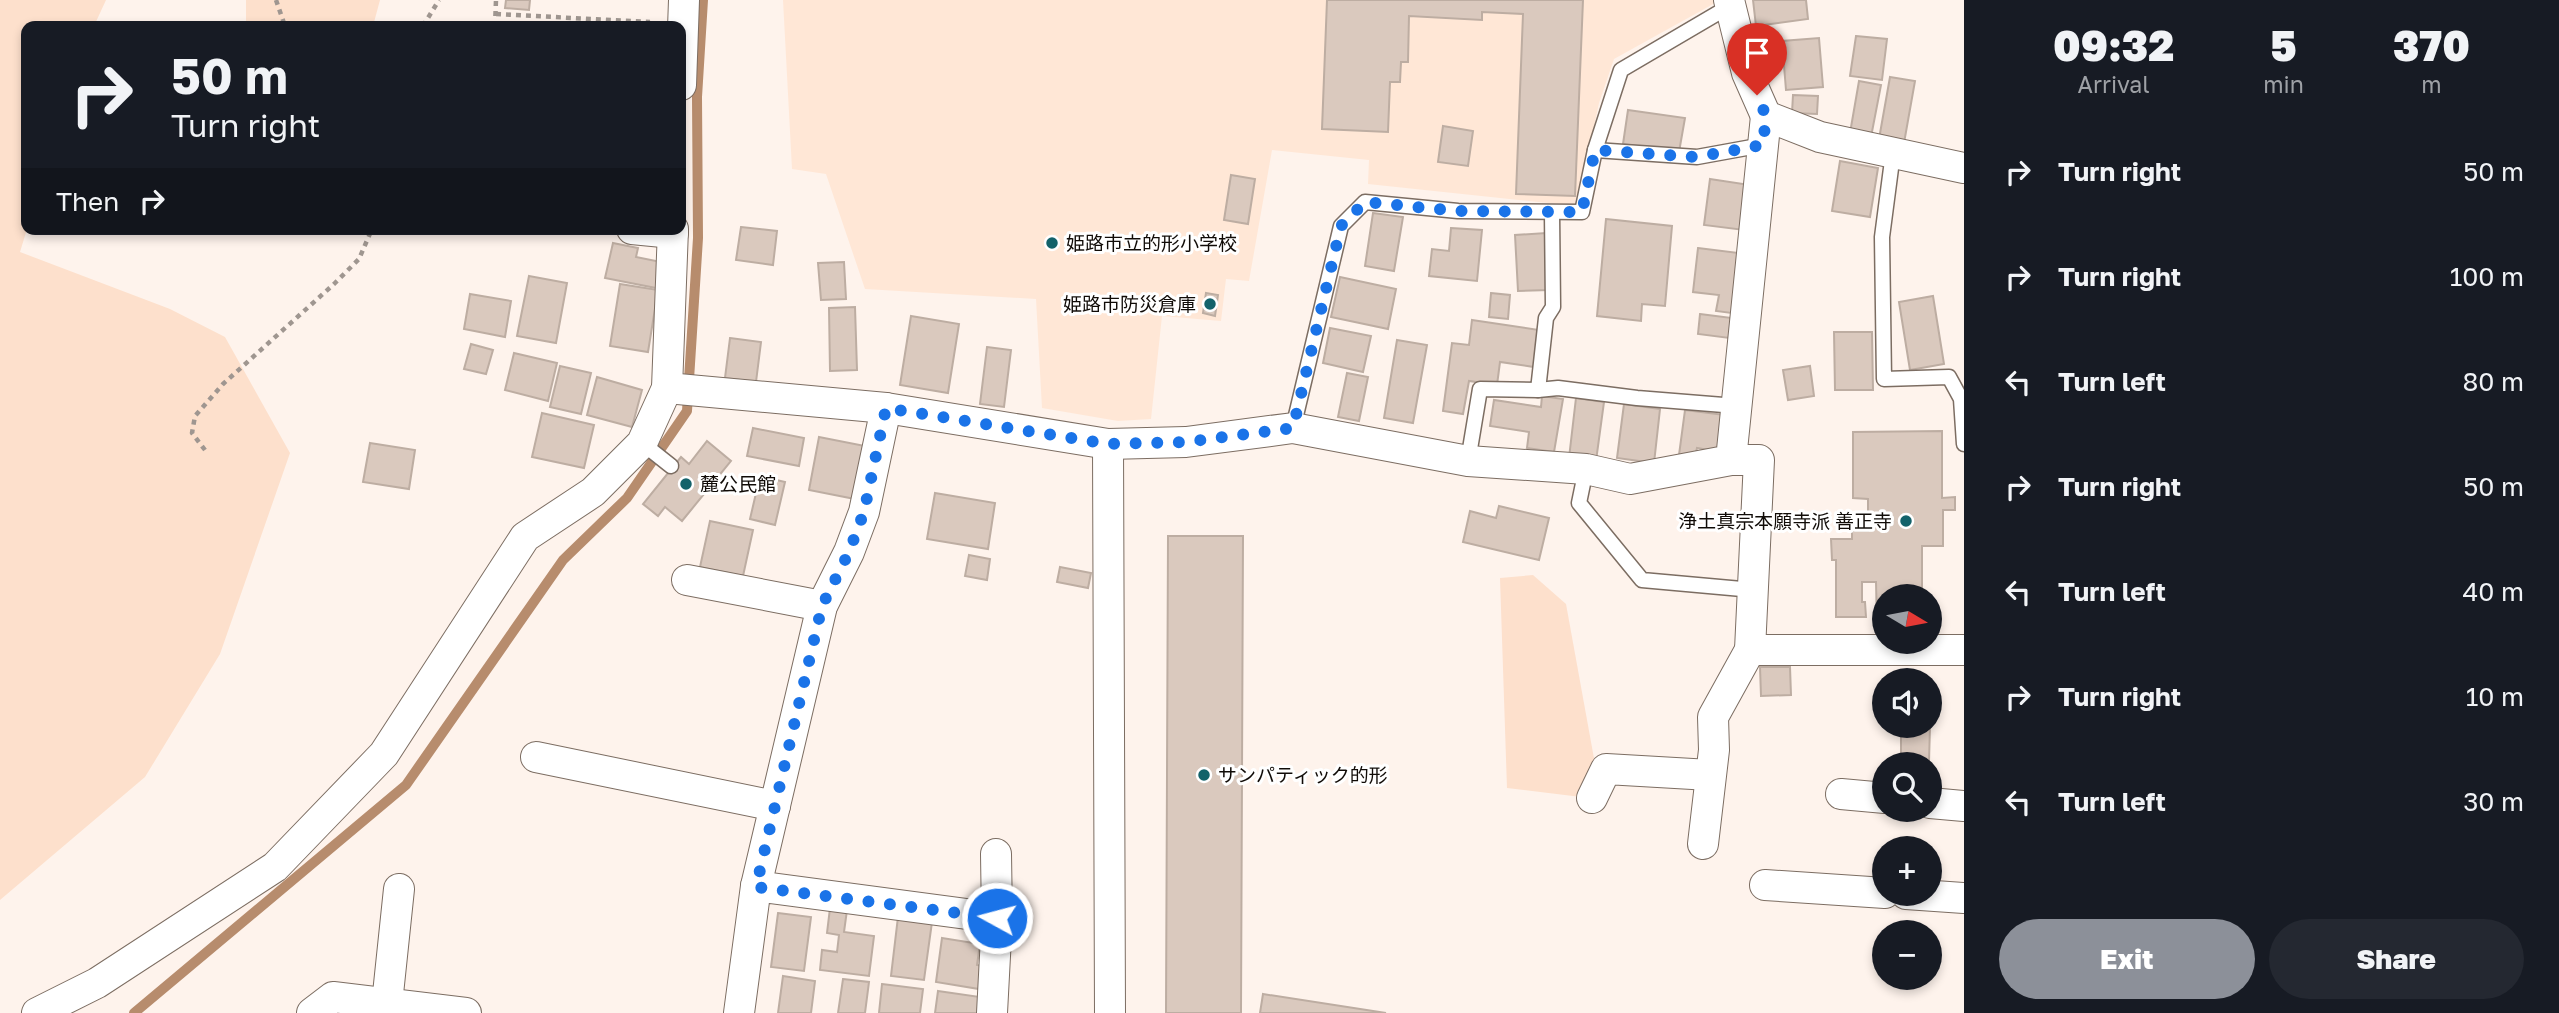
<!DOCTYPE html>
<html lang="en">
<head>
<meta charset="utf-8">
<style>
  body { margin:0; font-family:"Golos Text","Noto Sans JP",sans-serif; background:#242831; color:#f1f3f6; height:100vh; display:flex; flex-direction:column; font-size:26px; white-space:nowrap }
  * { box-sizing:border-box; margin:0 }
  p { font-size:23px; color:#9ea1a6 }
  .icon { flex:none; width:38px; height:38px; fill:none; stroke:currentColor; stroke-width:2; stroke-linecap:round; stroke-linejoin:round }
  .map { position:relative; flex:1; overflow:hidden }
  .details { display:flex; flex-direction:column; background:#171b24; width:595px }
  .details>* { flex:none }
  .hud { position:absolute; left:21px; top:21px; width:665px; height:214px; border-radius:14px; box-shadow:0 4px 10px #0003; background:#171b24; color:#f1f3f6; overflow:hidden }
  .needle { width:46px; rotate:100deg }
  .fabs { position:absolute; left:1872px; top:584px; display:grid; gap:14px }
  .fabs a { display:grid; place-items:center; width:70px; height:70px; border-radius:50%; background:#171b24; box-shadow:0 4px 10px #0003; font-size:35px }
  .pin { position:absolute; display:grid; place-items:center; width:60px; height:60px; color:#fff; margin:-72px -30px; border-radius:50% 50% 50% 0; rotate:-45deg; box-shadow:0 0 7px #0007 }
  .pin .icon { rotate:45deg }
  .me { position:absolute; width:77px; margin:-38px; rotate:277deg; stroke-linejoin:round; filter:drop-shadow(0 0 5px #0008) }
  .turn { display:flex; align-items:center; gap:24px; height:147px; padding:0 35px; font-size:32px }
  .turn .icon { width:91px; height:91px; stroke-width:2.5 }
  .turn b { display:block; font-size:49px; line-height:60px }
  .then { display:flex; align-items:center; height:66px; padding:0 35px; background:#0003; gap:14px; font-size:26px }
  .eta { display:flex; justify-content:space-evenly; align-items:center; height:119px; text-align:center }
  .eta b { font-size:42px; font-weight:800; line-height:49px }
  .action { display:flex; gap:14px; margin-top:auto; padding:14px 35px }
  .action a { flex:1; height:80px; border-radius:42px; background:#8c9099; color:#fff; font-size:28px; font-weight:800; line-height:80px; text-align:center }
  .action a+a { background:#242831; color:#f1f3f6 }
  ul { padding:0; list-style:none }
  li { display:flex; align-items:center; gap:21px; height:105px; padding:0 35px }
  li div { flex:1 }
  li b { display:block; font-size:26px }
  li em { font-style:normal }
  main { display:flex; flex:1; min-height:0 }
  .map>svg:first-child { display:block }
  .built { fill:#ffe7d6 }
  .green { fill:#fde0cc }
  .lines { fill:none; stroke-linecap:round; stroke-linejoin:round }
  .stream { stroke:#b78c6d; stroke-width:10 }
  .building { fill:#dac9be; stroke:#bdada2; stroke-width:2 }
  .service-casing { stroke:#7c6d62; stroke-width:17 }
  .minor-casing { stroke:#7c6d62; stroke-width:32 }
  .path { stroke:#9f9690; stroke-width:4.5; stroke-dasharray:5 5; stroke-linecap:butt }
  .service { stroke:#fff; stroke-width:14 }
  .minor { stroke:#fff; stroke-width:30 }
  .route { stroke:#1a73e8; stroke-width:12; stroke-dasharray:0 21.6 }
  .poi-dot { fill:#13626a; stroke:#fff; stroke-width:2.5 }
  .labels { text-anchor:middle; stroke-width:6; stroke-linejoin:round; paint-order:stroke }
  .poi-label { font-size:19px; fill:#100b07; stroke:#fff; text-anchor:start }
</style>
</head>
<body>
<main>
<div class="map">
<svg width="1964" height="1013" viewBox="0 0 1964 1013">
  <rect width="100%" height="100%" fill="#fef3ec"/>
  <polygon class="built" points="783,0 1715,0 1715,3 1614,59 1599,103 1577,206 1368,184 1369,160 1272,150 1249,281 1226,279 1221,321 1162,316 1151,419 1118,421 1042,408 1036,299 865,289 826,174 792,169"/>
  <g class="green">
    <polygon points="0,0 106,0 94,26 26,26 27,229 20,252 170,309 225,337 290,453 220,654 145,777 0,900"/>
    <polygon points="246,0 380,0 373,26 246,26"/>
    <polygon points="1533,575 1566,604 1595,764 1581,797 1507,788 1500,578"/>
  </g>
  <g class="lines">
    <polyline class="stream" points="134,1013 406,785 563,560 627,498 687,411 698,238 697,97 703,0"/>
  </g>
  <g class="building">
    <polygon points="506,0 530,0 529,10 505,8"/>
    <polygon points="1327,0 1583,0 1575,196 1516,194 1523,14 1482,12 1482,20 1409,16 1408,62 1401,62 1400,82 1390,82 1388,132 1322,129"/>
    <polygon points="1753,0 1806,0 1808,19 1756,26"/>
    <polygon points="1856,36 1887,39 1882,80 1850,76"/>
    <polygon points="1819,38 1823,87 1786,90 1782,41"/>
    <polygon points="1890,77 1915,81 1904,143 1879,139"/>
    <polygon points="1859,81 1881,85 1871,137 1850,133"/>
    <polygon points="1793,95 1818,96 1817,114 1792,113"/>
    <polygon points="1628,110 1685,118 1679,152 1623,144"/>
    <polygon points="1443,126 1473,131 1468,166 1438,162"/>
    <polygon points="1840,161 1878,168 1870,217 1832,211"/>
    <polygon points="1231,175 1255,179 1248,224 1224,220"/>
    <polygon points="1710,179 1750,185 1744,230 1704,225"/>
    <polygon points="1373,213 1403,217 1394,271 1365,266"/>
    <polygon points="1606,219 1672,226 1665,306 1642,304 1641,321 1597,316"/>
    <polygon points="741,227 777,231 773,265 736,260"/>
    <polygon points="1451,228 1482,230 1477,281 1429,276 1432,249 1449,251"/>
    <polygon points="1546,233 1549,290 1518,291 1515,235"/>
    <polygon points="613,243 638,248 636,257 661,262 656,288 605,278"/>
    <polygon points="1698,248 1747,254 1739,314 1716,311 1719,295 1693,292"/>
    <polygon points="844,262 846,299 821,300 818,263"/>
    <polygon points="529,276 567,283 556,343 517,336"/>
    <polygon points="1340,277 1396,289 1388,329 1331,317"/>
    <polygon points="620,284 658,290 648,352 610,346"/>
    <polygon points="1206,293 1218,295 1215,316 1203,313"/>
    <polygon points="1491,293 1510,295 1508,319 1489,317"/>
    <polygon points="470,294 511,301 505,337 464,329"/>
    <polygon points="1933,296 1944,364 1910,370 1899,302"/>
    <polygon points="855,307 857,370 830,371 829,308"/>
    <polygon points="1700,314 1740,319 1737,339 1698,334"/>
    <polygon points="911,316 959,324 948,393 900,385"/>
    <polygon points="1472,320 1539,330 1534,367 1500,362 1497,385 1469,381 1463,414 1443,411 1452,343 1469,345"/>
    <polygon points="1330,328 1371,336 1363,372 1323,363"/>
    <polygon points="1834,332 1872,332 1873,390 1835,390"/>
    <polygon points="730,338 761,342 756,382 725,378"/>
    <polygon points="1397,340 1427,345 1413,423 1384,418"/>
    <polygon points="471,344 493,350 486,374 464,369"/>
    <polygon points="987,347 1011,350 1004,407 980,404"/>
    <polygon points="514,353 557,363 548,401 505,390"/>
    <polygon points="560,366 591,373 581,414 550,407"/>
    <polygon points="1810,366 1814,396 1788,400 1783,370"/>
    <polygon points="1347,373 1368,377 1359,421 1338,417"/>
    <polygon points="597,377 642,390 632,427 587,415"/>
    <polygon points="1542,396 1563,399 1554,452 1527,448 1529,432 1490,426 1494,400 1541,407"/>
    <polygon points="1576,398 1604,402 1596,461 1569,458"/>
    <polygon points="1624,404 1660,409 1654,463 1617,458"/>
    <polygon points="1685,410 1725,415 1720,452 1697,448 1695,457 1679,455"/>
    <polygon points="542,413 594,425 584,468 532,457"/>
    <polygon points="753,428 804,438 799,466 747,456"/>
    <polygon points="1942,431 1942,498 1955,497 1955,510 1943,510 1943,546 1922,546 1922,593 1906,594 1906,597 1885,597 1885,627 1877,627 1876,582 1862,582 1862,602 1865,602 1866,617 1836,617 1836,560 1832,560 1831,539 1852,539 1852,531 1868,531 1868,499 1853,498 1853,432"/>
    <polygon points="819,437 870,447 860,500 809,490"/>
    <polygon points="707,441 731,461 682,521 665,507 658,516 643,504 681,457 689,464"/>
    <polygon points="370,443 415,450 409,489 363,482"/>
    <polygon points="760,476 785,482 775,525 750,519"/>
    <polygon points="935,493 995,503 988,549 927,539"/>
    <polygon points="1499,506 1549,518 1539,560 1463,542 1470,511 1496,518"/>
    <polygon points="710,521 753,530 743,576 700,567"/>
    <polygon points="1168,536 1243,536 1241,1013 1166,1013"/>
    <polygon points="969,555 990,559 987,580 965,576"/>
    <polygon points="1060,567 1091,573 1088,588 1057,582"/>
    <polygon points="1760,667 1790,667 1791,695 1761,696"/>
    <polygon points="1901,726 1930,726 1929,762 1901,761"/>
    <polygon points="830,908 847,910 844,932 874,936 869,976 820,970 822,950 837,952 839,935 827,933"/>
    <polygon points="778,913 811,917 804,971 771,967"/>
    <polygon points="898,917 932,922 924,980 891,976"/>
    <polygon points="942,938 980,944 977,965 983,966 979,989 936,982"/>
    <polygon points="783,976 815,981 811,1013 778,1013"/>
    <polygon points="843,979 869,982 865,1013 838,1013"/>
    <polygon points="882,984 923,989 920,1013 879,1013"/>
    <polygon points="938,991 980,997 978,1013 935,1013"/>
    <polygon points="1263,994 1386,1013 1260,1013"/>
  </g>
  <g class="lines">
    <g class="service-casing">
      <g id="service">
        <polyline points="1595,150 1697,157 1763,145"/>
        <polyline points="1893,153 1882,237 1884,379 1949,377 1961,399 1964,444"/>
        <polyline points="1538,390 1558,388 1637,398 1736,406"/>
        <polyline points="1293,428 1341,226 1365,202 1458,211 1582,212 1595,150 1621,70 1730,6"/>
        <polyline points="642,443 671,466"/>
        <polyline points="1468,461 1480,389 1538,390 1546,318 1553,307 1552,213"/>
        <polyline points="1586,469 1579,503 1642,580 1753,590"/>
      </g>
    </g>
    <g class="minor-casing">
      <g id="minor">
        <polyline points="1729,0 1747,73 1766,116 1820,137 1964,168"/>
        <polyline points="681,85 684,0"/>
        <polyline points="632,229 673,233"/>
        <polyline points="667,388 886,408 1108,444 1186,442 1293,428 1468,461 1586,469 1630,479 1731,460 1766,116"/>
        <polyline points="1108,444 1110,1013"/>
        <polyline points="1731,460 1759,460 1750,650 1964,650"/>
        <polyline points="687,580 822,606"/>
        <polyline points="536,757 775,806"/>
        <polyline points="1841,794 1885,798"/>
        <polyline points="1592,798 1606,769 1710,775"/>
        <polyline points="1930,803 1964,806"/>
        <polyline points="1703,844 1714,750 1713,717 1750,650"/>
        <polyline points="1765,885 1885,893"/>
        <polyline points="756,886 822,606 849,552 864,512 886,408"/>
        <polyline points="1906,894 1964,898"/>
        <polyline points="37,1013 97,983 275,867 384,754 525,537 593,492 642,443 667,388 673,229"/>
        <polyline points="312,1013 333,997 466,1013"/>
        <polyline points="386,1013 399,889"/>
        <polyline points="739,1013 756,886 997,918"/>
        <polyline points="992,1013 997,918 996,854"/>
      </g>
    </g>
    <g class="path">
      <polyline points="276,0 285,26"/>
      <polyline points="496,14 650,22"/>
      <polyline points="423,26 439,0"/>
      <polyline points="495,26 496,0"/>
      <polyline points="205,450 192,433 195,416 223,384 334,284 359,259 372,229"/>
    </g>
    <use href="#service" class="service"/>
    <use href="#minor" class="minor"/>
  </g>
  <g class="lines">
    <polyline class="route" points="997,918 756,887 822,606 849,552 864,512 886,408 1108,444 1186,442 1293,428 1341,226 1365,202 1458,211 1582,212 1595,150 1697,157 1763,145 1766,116 1757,95"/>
  </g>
  <g class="poi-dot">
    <circle cx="1052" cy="243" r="7"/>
    <circle cx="1210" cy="304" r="7"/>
    <circle cx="686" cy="484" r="7"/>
    <circle cx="1906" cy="521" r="7"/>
    <circle cx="1204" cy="775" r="7"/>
  </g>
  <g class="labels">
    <g class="poi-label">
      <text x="1066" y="250">姫路市立的形小学校</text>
      <text x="1196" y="311" text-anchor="end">姫路市防災倉庫</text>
      <text x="700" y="491">麓公民館</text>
      <text x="1892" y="528" text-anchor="end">浄土真宗本願寺派 善正寺</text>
      <text x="1218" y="782">サンパティック的形</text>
    </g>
  </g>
</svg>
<div class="fabs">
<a><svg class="needle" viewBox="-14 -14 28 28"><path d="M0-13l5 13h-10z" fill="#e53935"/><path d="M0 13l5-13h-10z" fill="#9ea1a6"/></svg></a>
<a><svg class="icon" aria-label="sound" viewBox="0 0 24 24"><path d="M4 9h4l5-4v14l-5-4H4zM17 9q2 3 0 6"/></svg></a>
<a><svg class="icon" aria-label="search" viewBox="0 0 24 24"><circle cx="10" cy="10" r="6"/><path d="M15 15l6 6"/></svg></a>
<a>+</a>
<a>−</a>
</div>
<div class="pin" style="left:1757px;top:95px;background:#d93025"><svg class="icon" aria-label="arrive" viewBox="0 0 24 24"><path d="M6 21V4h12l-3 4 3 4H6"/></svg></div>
<svg class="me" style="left:997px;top:918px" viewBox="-20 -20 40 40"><circle r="17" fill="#1a73e8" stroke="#fff" stroke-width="3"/><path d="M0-11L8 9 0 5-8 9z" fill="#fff"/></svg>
<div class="hud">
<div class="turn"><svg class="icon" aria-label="right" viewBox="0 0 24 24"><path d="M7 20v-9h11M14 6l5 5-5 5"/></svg><div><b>50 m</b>Turn right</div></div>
<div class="then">Then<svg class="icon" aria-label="right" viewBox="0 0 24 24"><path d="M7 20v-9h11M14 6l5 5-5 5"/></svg></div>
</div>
</div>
<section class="details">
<div class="eta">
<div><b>09:32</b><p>Arrival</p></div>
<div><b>5</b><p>min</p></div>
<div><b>370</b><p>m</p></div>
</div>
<ul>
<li><svg class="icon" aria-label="right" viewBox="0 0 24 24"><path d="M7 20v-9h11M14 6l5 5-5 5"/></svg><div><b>Turn right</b></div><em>50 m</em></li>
<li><svg class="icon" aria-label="right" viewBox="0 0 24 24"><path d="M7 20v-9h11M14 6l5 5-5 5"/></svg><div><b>Turn right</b></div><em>100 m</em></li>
<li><svg class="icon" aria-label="left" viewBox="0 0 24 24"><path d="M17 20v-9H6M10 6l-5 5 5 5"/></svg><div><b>Turn left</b></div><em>80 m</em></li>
<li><svg class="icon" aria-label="right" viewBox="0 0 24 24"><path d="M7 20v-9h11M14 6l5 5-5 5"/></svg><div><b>Turn right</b></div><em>50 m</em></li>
<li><svg class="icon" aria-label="left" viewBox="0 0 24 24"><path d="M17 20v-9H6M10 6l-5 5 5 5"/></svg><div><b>Turn left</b></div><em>40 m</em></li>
<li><svg class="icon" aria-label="right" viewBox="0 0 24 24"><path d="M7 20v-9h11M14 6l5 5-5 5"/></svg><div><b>Turn right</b></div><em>10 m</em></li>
<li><svg class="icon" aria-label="left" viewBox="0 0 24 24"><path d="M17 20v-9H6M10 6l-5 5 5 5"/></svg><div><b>Turn left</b></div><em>30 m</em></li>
</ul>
<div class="action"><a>Exit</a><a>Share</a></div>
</section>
</main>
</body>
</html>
